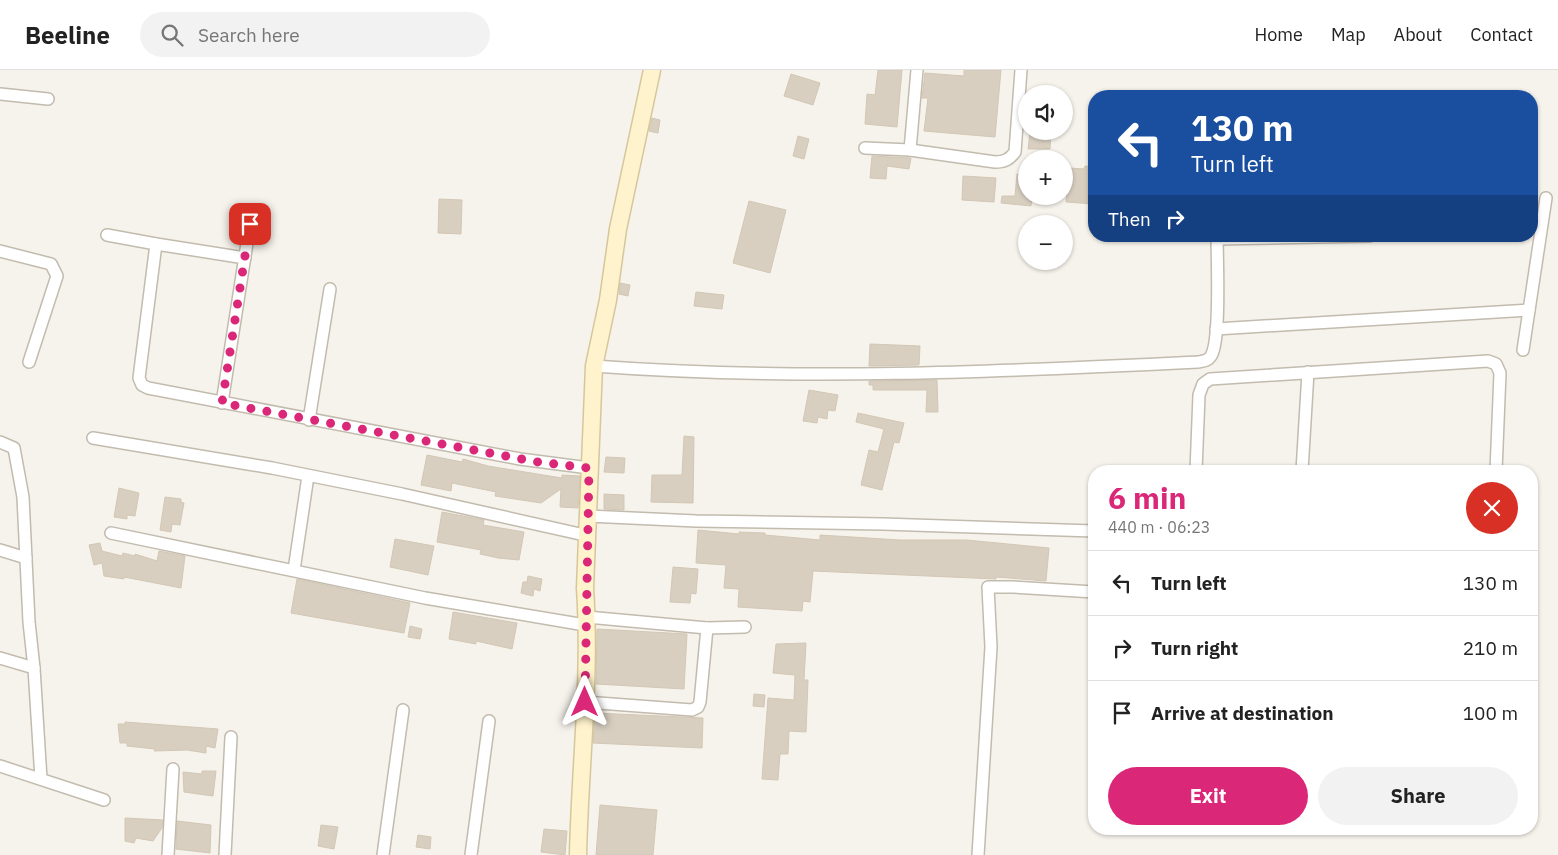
<!DOCTYPE html>
<html lang="en">
<head>
<meta charset="utf-8">
<style>
  body { margin:0; font-family:"IBM Plex Sans",sans-serif; background:#f2f2f2; color:#222; height:100vh; display:flex; flex-direction:column; font-size:19px; white-space:nowrap }
  * { box-sizing:border-box; margin:0 }
  p { font-size:16px; color:#767676 }
  .icon { flex:none; width:28px; height:28px; fill:none; stroke:currentColor; stroke-width:2; stroke-linecap:round; stroke-linejoin:round }
  .map { position:relative; flex:1; overflow:hidden }
  .panel { position:absolute; left:1088px; top:395px; width:450px; height:370px; display:flex; flex-direction:column; background:#fff; border-radius:20px; box-shadow:0 1px 4px #0004 }
  .panel>* { flex:none }
  .hud { position:absolute; left:1088px; top:20px; width:450px; height:152px; border-radius:20px; box-shadow:0 1px 4px #0004; background:#1a4fa0; color:#fff; overflow:hidden }
  .tools { position:absolute; left:1018px; top:15px; display:grid; gap:10px }
  .tools a { display:grid; place-items:center; width:55px; height:55px; border-radius:50%; background:#fff; box-shadow:0 1px 4px #0004; font-size:25px }
  .pin { position:absolute; display:grid; place-items:center; width:42px; height:42px; color:#fff; margin:-21px; border-radius:10px; box-shadow:0 2px 8px #0006 }
  .me { position:absolute; width:55px; margin:-28px; rotate:0deg; stroke-linejoin:round; filter:drop-shadow(0 0 4px #0008) }
  .turn { display:flex; align-items:center; gap:18px; height:105px; padding:0 20px; font-size:22px }
  .turn .icon { width:65px; height:65px; stroke-width:2.5 }
  .turn b { display:block; font-size:35px; line-height:42px }
  .then { display:flex; align-items:center; height:48px; padding:0 20px; background:#0003; gap:10px; font-size:19px }
  .round { display:grid; place-items:center; flex:none; width:52px; height:52px; border-radius:26px; background:#f2f2f2 }
  .overview { display:flex; align-items:center; justify-content:space-between; height:85px; padding:0 20px }
  h1 { font-size:30px; font-weight:800; line-height:38px; color:#db2777 }
  .cta { display:flex; gap:10px; margin-top:auto; padding:10px 20px }
  .cta a { flex:1; height:58px; border-radius:30px; background:#db2777; color:#fff; font-size:20px; font-weight:800; line-height:58px; text-align:center }
  .cta a+a { background:#f2f2f2; color:#222 }
  ul { padding:0; list-style:none }
  li { display:flex; align-items:center; gap:15px; height:65px; padding:0 20px; border-top:1px solid #e0e0e0 }
  li div { flex:1 }
  li b { display:block; font-size:19px }
  li em { font-style:normal }
  header { display:flex; align-items:center; gap:30px; box-sizing:border-box; height:70px; padding:0 25px; background:#fff; border-bottom:1px solid #e0e0e0 }
  header strong { font-size:24px }
  nav { display:flex; gap:28px; margin-inline-start:auto; font-size:18px }
  .search { width:350px; height:45px; background:#f2f2f2; display:flex; align-items:center; gap:12px; box-sizing:border-box; padding:0 18px; border-radius:28px; color:#767676; font-size:19px }
  .map>svg:first-child { display:block }
  .building { fill:#d8cfc1; stroke:#d3c7b4 }
  .lines { fill:none; stroke-linecap:round; stroke-linejoin:round }
  .street-casing { stroke:#c2bbae; stroke-width:14 }
  .secondary-casing { stroke:#d6c79b; stroke-width:19 }
  .street { stroke:#fff; stroke-width:11 }
  .secondary { stroke:#fff3cd; stroke-width:16 }
  .route { stroke:#db2777; stroke-width:9; stroke-dasharray:0 16.2 }
</style>
</head>
<body>
<header>
<strong>Beeline</strong>
<div class="search"><svg class="icon" aria-label="search" viewBox="0 0 24 24"><circle cx="10" cy="10" r="6"/><path d="M15 15l6 6"/></svg>Search here</div>
<nav><a>Home</a><a>Map</a><a>About</a><a>Contact</a></nav>
</header>
<div class="map">
<svg width="1558" height="785" viewBox="0 0 1558 785">
  <rect width="100%" height="100%" fill="#f6f3ec"/>
  <g class="building">
    <polygon points="878,0 902,0 897,57 865,54 867,24 875,25"/>
    <polygon points="964,0 1001,0 995,67 924,61 928,28 922,28 925,3 964,6"/>
    <polygon points="791,4 820,13 813,35 784,26"/>
    <polygon points="652,48 660,50 658,63 649,61"/>
    <polygon points="1030,61 1051,61 1050,79 1028,79"/>
    <polygon points="798,66 809,69 804,89 793,86"/>
    <polygon points="872,86 911,88 909,99 887,96 886,109 870,108"/>
    <polygon points="1085,96 1094,97 1094,134 1066,132 1069,98 1084,99"/>
    <polygon points="1017,104 1026,105 1026,126 1032,126 1031,136 1001,133 1002,126 1015,126"/>
    <polygon points="963,106 996,108 994,132 962,130"/>
    <polygon points="439,129 462,130 461,164 438,163"/>
    <polygon points="749,131 786,140 770,203 733,193"/>
    <polygon points="620,213 630,215 628,226 619,224"/>
    <polygon points="696,222 724,225 722,239 694,236"/>
    <polygon points="870,274 920,276 919,295 869,296"/>
    <polygon points="937,310 938,342 926,342 927,320 873,320 873,315 869,315 869,311"/>
    <polygon points="809,320 838,325 835,341 828,340 827,349 818,347 817,353 803,351"/>
    <polygon points="858,343 904,353 899,373 894,372 882,420 861,415 869,380 878,382 884,359 856,352"/>
    <polygon points="684,366 694,367 693,433 651,432 652,405 682,405"/>
    <polygon points="427,385 462,392 463,389 488,396 562,408 562,405 580,406 578,438 560,437 561,419 541,433 495,426 496,422 452,413 451,421 421,415"/>
    <polygon points="606,387 625,388 624,403 604,402"/>
    <polygon points="119,418 139,423 135,446 127,445 127,449 114,447"/>
    <polygon points="604,424 624,425 624,440 604,439"/>
    <polygon points="165,427 181,429 181,432 184,433 180,455 172,454 171,462 160,460"/>
    <polygon points="442,442 484,450 483,455 524,462 519,490 498,488 480,484 481,480 437,472"/>
    <polygon points="698,460 739,464 739,462 765,463 765,465 820,470 820,465 900,470 967,470 1049,478 1046,511 996,507 996,509 813,501 810,532 803,531 802,541 738,537 739,519 724,518 726,495 696,493"/>
    <polygon points="395,469 434,476 428,505 390,497"/>
    <polygon points="100,473 102,481 122,486 123,483 135,486 135,484 157,491 159,481 185,486 181,518 124,507 124,509 104,506 102,493 94,495 89,475"/>
    <polygon points="673,497 698,499 696,524 691,523 690,533 670,532"/>
    <polygon points="528,506 542,509 540,521 534,519 533,526 521,523 523,512 527,512"/>
    <polygon points="297,509 410,533 404,563 291,543"/>
    <polygon points="453,542 517,553 512,579 476,571 476,574 449,569"/>
    <polygon points="410,556 422,559 420,569 408,567"/>
    <polygon points="597,559 687,564 684,619 596,614"/>
    <polygon points="806,573 804,610 808,610 806,662 789,661 788,684 780,684 778,710 762,709 768,628 794,630 795,605 773,603 776,574"/>
    <polygon points="754,624 765,625 764,637 753,636"/>
    <polygon points="595,643 703,648 702,678 593,673"/>
    <polygon points="125,652 218,659 215,678 206,676 206,683 187,680 154,681 155,679 127,676 127,673 120,673 118,654 125,654"/>
    <polygon points="202,701 216,701 213,726 184,722 183,702 202,704"/>
    <polygon points="600,735 657,740 653,785 596,785"/>
    <polygon points="125,748 163,750 162,758 153,771 136,768 134,773 125,771"/>
    <polygon points="177,751 211,755 210,783 176,779"/>
    <polygon points="321,755 338,757 334,779 318,776"/>
    <polygon points="544,759 567,761 565,785 541,782"/>
    <polygon points="418,765 431,767 430,779 416,777"/>
  </g>
  <g class="lines">
    <g class="street-casing">
      <g id="street">
        <polyline points="0,24 48,29"/>
        <path d="M865 78 910 80 995 92C1004 92 1009 90 1015 82L1021 0"/>
        <polyline points="910,80 917,0"/>
        <polyline points="107,165 156,174 139,308 142,315 148,318 520,389 589,398"/>
        <polyline points="1217,169 1370,166"/>
        <polyline points="156,174 245,188"/>
        <polyline points="0,181 51,194 57,206 29,292"/>
        <polyline points="1216,259 1529,240"/>
        <polyline points="1523,280 1546,128"/>
        <path d="M594 296C795 311 997 302 1198 292 1203 291 1208 291 1211 286 1221 270 1217 189 1217 166"/>
        <polyline points="222,333 250,154"/>
        <polyline points="309,350 330,219"/>
        <polyline points="93,368 272,398 402,424 589,466"/>
        <polyline points="0,372 14,378 23,427 29,552 34,598 41,709"/>
        <polyline points="1196,401 1199,325 1203,314 1210,309 1488,291 1496,294 1500,303 1496,401"/>
        <polyline points="1302,401 1308,302"/>
        <polyline points="588,446 696,451 883,454 1094,461"/>
        <polyline points="111,463 425,528 585,555"/>
        <polyline points="0,480 26,488"/>
        <polyline points="294,500 308,406"/>
        <polyline points="587,547 707,558 745,557"/>
        <polyline points="0,588 34,598"/>
        <polyline points="585,632 692,640 698,637 700,632 707,558"/>
        <polyline points="0,696 104,730"/>
        <polyline points="168,785 173,699"/>
        <polyline points="225,785 231,667"/>
        <polyline points="383,785 403,640"/>
        <polyline points="471,785 489,651"/>
        <polyline points="978,785 991,577 988,517 1013,517 1094,522"/>
      </g>
    </g>
    <g class="secondary-casing">
      <path id="secondary" d="M578 785C580 696 591 607 585 518L594 296 608 230 618 159 652 0"/>
    </g>
    <use href="#street" class="street"/>
    <use href="#secondary" class="secondary"/>
  </g>
  <g class="lines">
    <polyline class="route" points="250,154 222,333 538,392 589,398 585,632"/>
  </g>
</svg>
<div class="tools">
<a><svg class="icon" aria-label="sound" viewBox="0 0 24 24"><path d="M4 9h4l5-4v14l-5-4H4zM17 9q2 3 0 6"/></svg></a>
<a>+</a>
<a>−</a>
</div>
<div class="pin" style="left:250px;top:154px;background:#d93025"><svg class="icon" aria-label="arrive" viewBox="0 0 24 24"><path d="M6 21V4h12l-3 4 3 4H6"/></svg></div>
<svg class="me" style="left:585px;top:632px" viewBox="-20 -20 40 40"><path d="M0-17L14 15 0 8-14 15z" fill="#db2777" stroke="#fff" stroke-width="4"/></svg>
<div class="hud">
<div class="turn"><svg class="icon" aria-label="left" viewBox="0 0 24 24"><path d="M17 20v-9H6M10 6l-5 5 5 5"/></svg><div><b>130 m</b>Turn left</div></div>
<div class="then">Then<svg class="icon" aria-label="right" viewBox="0 0 24 24"><path d="M7 20v-9h11M14 6l5 5-5 5"/></svg></div>
</div>
<section class="panel">
<div class="overview"><div><h1>6 min</h1><p>440 m · 06:23</p></div><a class="round" style="background:#d93025;color:#fff"><svg class="icon" aria-label="close" viewBox="0 0 24 24"><path d="M6 6l12 12M18 6L6 18"/></svg></a></div>
<ul>
<li><svg class="icon" aria-label="left" viewBox="0 0 24 24"><path d="M17 20v-9H6M10 6l-5 5 5 5"/></svg><div><b>Turn left</b></div><em>130 m</em></li>
<li><svg class="icon" aria-label="right" viewBox="0 0 24 24"><path d="M7 20v-9h11M14 6l5 5-5 5"/></svg><div><b>Turn right</b></div><em>210 m</em></li>
<li><svg class="icon" aria-label="arrive" viewBox="0 0 24 24"><path d="M6 21V4h12l-3 4 3 4H6"/></svg><div><b>Arrive at destination</b></div><em>100 m</em></li>
</ul>
<div class="cta"><a>Exit</a><a>Share</a></div>
</section>
</div>
</body>
</html>
